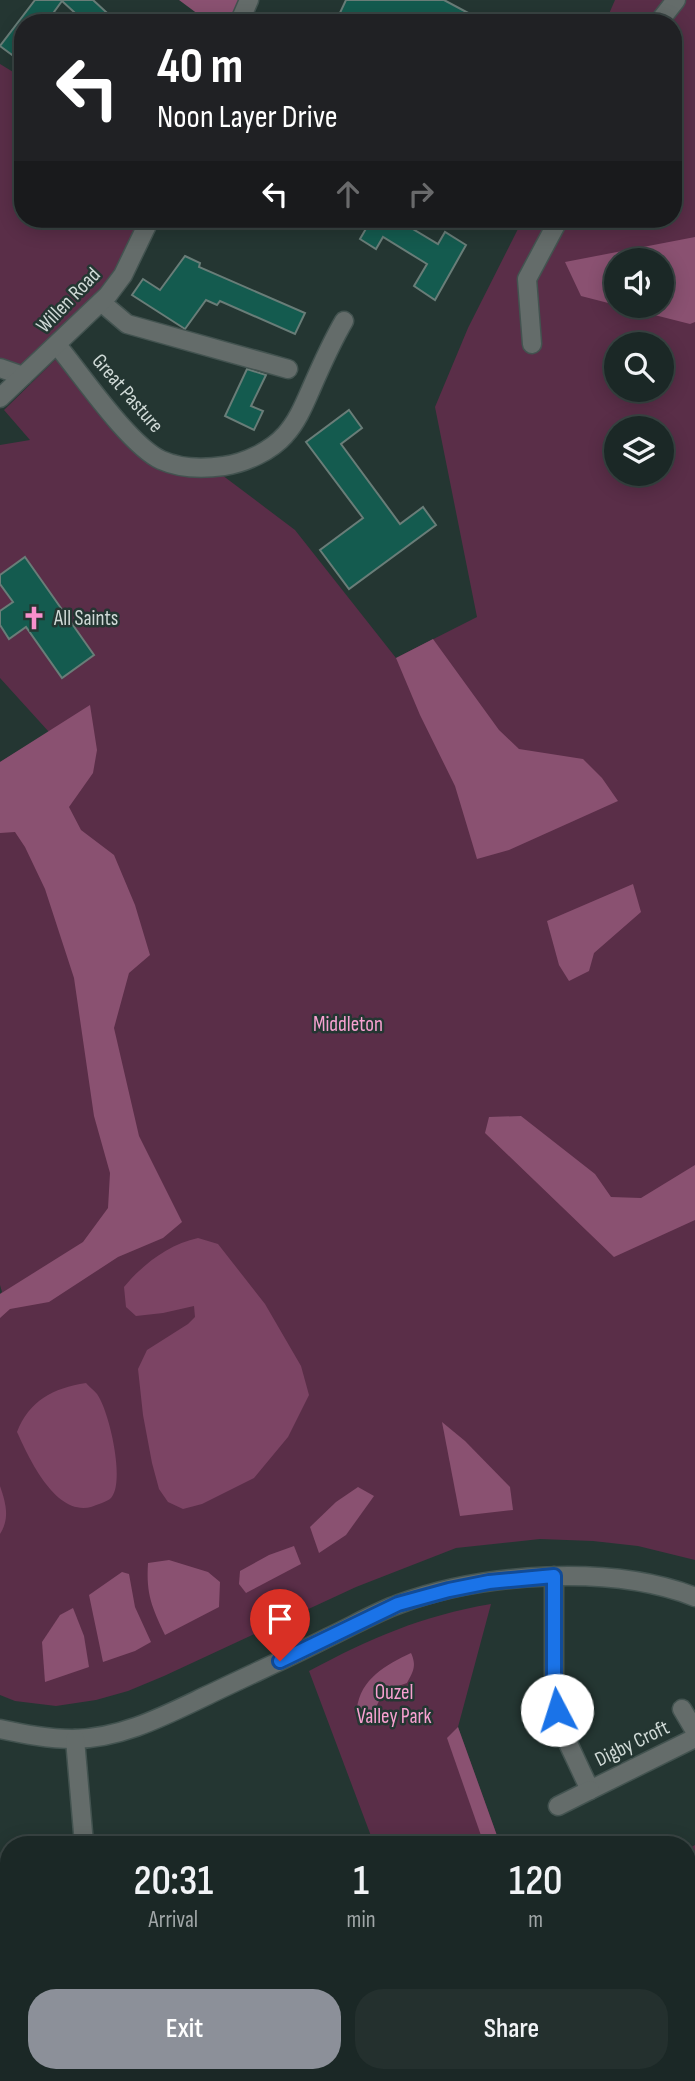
<!DOCTYPE html>
<html lang="en">
<head>
<meta charset="utf-8">
<style>
  body { margin:0; font-family:"Sofia Sans Condensed",sans-serif; background:#24302e; color:#f1f3f6; height:100vh; display:flex; flex-direction:column; font-size:26px; white-space:nowrap }
  * { box-sizing:border-box; margin:0 }
  p { font-size:23px; color:#a0a6a7 }
  .icon { flex:none; width:38px; height:38px; fill:none; stroke:currentColor; stroke-width:2; stroke-linecap:round; stroke-linejoin:round }
  .map { position:relative; flex:1; overflow:hidden }
  .details { position:absolute; left:0px; top:1836px; width:696px; height:247px; display:flex; flex-direction:column; background:#1b2826; border-radius:28px 28px 0 0; box-shadow:0 4px 18px #0003,0 0 0 2px #394443 }
  .details>* { flex:none }
  .guide { position:absolute; left:14px; top:14px; width:668px; height:214px; border-radius:28px; box-shadow:0 4px 18px #0003,0 0 0 2px #394443; background:#202124; color:#fff; overflow:hidden }
  .buttons { position:absolute; left:604px; top:248px; display:grid; gap:14px }
  .buttons a { display:grid; place-items:center; width:70px; height:70px; border-radius:50%; background:#1b2826; box-shadow:0 4px 18px #0003,0 0 0 2px #394443; font-size:35px }
  .pin { position:absolute; display:grid; place-items:center; width:60px; height:60px; color:#fff; margin:-72px -30px; border-radius:50% 50% 50% 0; rotate:-45deg; box-shadow:0 0 7px #0007 }
  .pin .icon { rotate:45deg }
  .me { position:absolute; width:77px; margin:-38px; rotate:355deg; stroke-linejoin:round; filter:drop-shadow(0 0 5px #0008) }
  .turn { display:flex; align-items:center; gap:24px; height:147px; padding:0 28px; font-size:32px }
  .turn .icon { width:91px; height:91px; stroke-width:2.5 }
  .turn b { display:block; font-size:49px; line-height:60px }
  .lanes { display:flex; align-items:center; height:66px; padding:0 28px; background:#0003; justify-content:center; gap:35px; direction:ltr }
  .lanes .off { opacity:.35 }
  .eta { display:flex; justify-content:space-evenly; align-items:center; height:119px; text-align:center }
  .eta b { font-size:42px; font-weight:600; line-height:49px }
  .button { display:flex; gap:14px; margin-top:auto; padding:14px 28px }
  .button a { flex:1; height:80px; border-radius:28px; background:#8c9099; color:#fff; font-size:28px; font-weight:600; line-height:80px; text-align:center }
  .button a+a { background:#24302e; color:#f1f3f6 }
  .map>svg:first-child { display:block }
  .green { fill:#5a2e48; fill-rule:evenodd }
  .forest { fill:#8a5171 }
  .water { fill:#7c4464 }
  .building { fill:#145b4f; stroke:#697d78; stroke-width:2 }
  .lines { fill:none; stroke-linecap:round; stroke-linejoin:round }
  .minor-casing { stroke:#435350; stroke-width:21 }
  .minor { stroke:#646c6a; stroke-width:18 }
  .route-casing { stroke:#114b97; stroke-width:18 }
  .route { stroke:#1a73e8; stroke-width:12 }
  .labels { text-anchor:middle; stroke-width:5; stroke-linejoin:round; paint-order:stroke }
  .street-label { font-size:21px; fill:#cfd9d6; stroke:#243632 }
  .poi-label { font-size:21px; fill:#cfd9d6; stroke:#243632; text-anchor:start }
  .park-label { font-size:21px; fill:#f7a1d1; stroke:#243632 }
</style>
</head>
<body>
<div class="map">
<svg width="695" height="2081" viewBox="0 0 695 2081">
  <rect width="100%" height="100%" fill="#243632"/>
  <g class="green">
    <path d="M615 0H695V1560L638 1546 593 1541 540 1539 456 1548 356 1587 164 1676 128 1691 96 1700 56 1706 15 1701 0 1695V1294L2 1292 0 1285V762L49 732 0 678V445L30 440 4 410 58 357 122 438 218 472 295 530 396 658 477 617 435 407 468 328 523 219H674V23H605ZM616 261H662V306H616ZM616 345H662V390H616ZM616 429H662V474H616Z"/>
    <polygon points="0,64 23,78 23,219 148,219 114,288 23,376 0,366"/>
    <path d="M491 1604 458 1727 500 1844H374L309 1671C371 1638 421 1616 491 1604Z"/>
    <polygon points="695,1845 695,1934 688,1938 688,1849"/>
    <polygon points="453,2074 592,2074 594,2081 455,2081"/>
  </g>
  <g class="forest">
    <polygon points="179,0 243,0 232,23 210,23"/>
    <polygon points="695,237 695,322 690,324 619,306 662,306 662,261 616,261 616,305 581,296 565,262"/>
    <polygon points="433,639 499,730 519,749 583,759 602,778 618,801 509,850 477,859 455,786 420,715 396,658"/>
    <polygon points="90,705 97,750 93,773 69,807 81,830 114,855 135,905 150,955 129,973 114,1028 139,1136 182,1222 163,1238 118,1257 49,1302 10,1309 0,1318 0,1294 83,1242 108,1208 110,1173 94,1116 74,978 45,889 25,847 15,832 0,833 0,762"/>
    <polygon points="633,884 641,912 594,953 589,971 569,981 559,965 547,921"/>
    <polygon points="521,1116 595,1174 611,1197 641,1198 695,1165 695,1220 614,1257 485,1133 489,1117"/>
    <polygon points="442,1422 465,1441 510,1487 513,1510 460,1516"/>
    <polygon points="358,1487 374,1496 346,1535 319,1553 310,1527 336,1502"/>
    <polygon points="294,1546 301,1564 246,1593 239,1584 240,1571 269,1555"/>
    <path d="M169 1560 208 1572 220 1582 219 1607 165 1635C152 1607 146 1595 148 1563Z"/>
    <polygon points="122,1572 129,1574 135,1607 151,1642 135,1651 103,1662 89,1595"/>
    <polygon points="73,1608 84,1636 89,1667 45,1682 42,1642 60,1615"/>
    <path d="M411 1653C417 1666 413 1672 407 1683L384 1691 376 1707 368 1713 357 1709C360 1679 386 1665 411 1653Z"/>
    <polygon points="458,1727 500,1844 484,1844 447,1738"/>
  </g>
  <g class="water">
    <path d="M198 1238 218 1244 265 1304 301 1366 309 1395 288 1437 254 1478 202 1504 183 1509 168 1502 159 1489 152 1463 143 1415 138 1369 147 1350 188 1324 195 1317 194 1306 163 1313 136 1316 126 1307 124 1287C142 1265 169 1244 198 1238Z"/>
    <path d="M86 1383C89 1387 94 1390 97 1394 109 1410 126 1483 111 1498 107 1502 96 1505 91 1507 55 1516 29 1458 17 1432 29 1401 53 1388 86 1383Z"/>
    <path d="M0 1486C6 1504 10 1518 0 1534Z"/>
  </g>
  <g class="building">
    <polygon points="35,0 93,0 118,23 86,23 62,1 46,23 23,23 23,63 0,46"/>
    <polygon points="346,0 444,0 487,23 348,23 338,17"/>
    <polygon points="352,219 396,219 438,244 445,232 466,245 435,300 414,286 427,264 383,237 376,249 360,239 367,227"/>
    <polygon points="185,256 200,263 199,267 305,313 295,334 220,301 217,305 206,300 185,329 132,295 143,279 160,290"/>
    <polygon points="247,369 266,375 251,406 263,411 254,430 225,416"/>
    <polygon points="349,410 362,428 341,444 400,524 423,507 436,525 349,589 320,550 363,518 306,442"/>
    <polygon points="25,557 94,655 62,678 26,627 9,639 0,625 0,611 13,602 0,584 0,575"/>
  </g>
  <g class="lines">
    <g class="minor-casing">
      <g id="minor">
        <polyline points="239,23 249,0"/>
        <polyline points="658,23 676,0"/>
        <polyline points="101,302 127,324 288,369"/>
        <polyline points="532,344 527,279 559,219"/>
        <path d="M57 345C81 374 129 445 161 460 181 469 203 469 224 466 245 463 271 451 285 435 297 422 304 405 311 389 321 366 331 343 344 321"/>
        <polyline points="0,368 23,376"/>
        <polyline points="0,398 108,295 123,275 150,219"/>
        <polyline points="554,1576 554,1694 560,1726 590,1790 695,1738"/>
        <polyline points="682,1709 695,1731"/>
        <path d="M0 1729C24 1734 48 1739 73 1739 121 1739 166 1715 208 1695 247 1676 288 1658 327 1638 351 1627 374 1613 399 1604 482 1573 611 1564 695 1597"/>
        <polyline points="75,1739 84,1844"/>
        <polyline points="558,1806 590,1790"/>
        <polyline points="688,2022 689,2043 695,2043"/>
        <polyline points="0,2031 9,2032"/>
        <polyline points="112,2074 115,2081"/>
        <polyline points="313,2074 317,2081"/>
        <polyline points="203,2081 211,2074"/>
      </g>
    </g>
    <use href="#minor" class="minor"/>
  </g>
  <g class="lines">
    <g class="route-casing">
      <polyline id="route" points="280,1661 398,1604 449,1590 489,1582 554,1576 554,1694 557,1710"/>
    </g>
    <use href="#route" class="route"/>
  </g>
  <defs>
    <g id="church-bare" transform="scale(1.89)"><path d="M-1.2-6h2.4v3.5h3.3v2.4h-3.3V6h-2.4V-.1h-3.3v-2.4h3.3Z" fill="#f890cc" stroke="#243632" stroke-width="2.5" paint-order="stroke"/></g>
  </defs>
  <g fill-rule="evenodd">
    <use href="#church-bare" x="34" y="618"/>
  </g>
  <g class="labels">
    <g class="street-label">
      <text transform="translate(68 300) rotate(-46)" y="7">Willen Road</text>
      <text transform="translate(128 393) rotate(49)" y="7">Great Pasture</text>
      <text transform="translate(632 1743) rotate(-26)" y="7">Digby Croft</text>
    </g>
    <g class="poi-label">
      <text x="54" y="625">All Saints</text>
    </g>
    <g class="park-label">
      <text x="348" y="1031">Middleton</text>
      <text x="394" y="1699">Ouzel<tspan x="394" dy="24">Valley Park</tspan></text>
    </g>
  </g>
</svg>
<div class="buttons">
<a><svg class="icon" aria-label="sound" viewBox="0 0 24 24"><path d="M4 9h4l5-4v14l-5-4H4zM17 9q2 3 0 6"/></svg></a>
<a><svg class="icon" aria-label="search" viewBox="0 0 24 24"><circle cx="10" cy="10" r="6"/><path d="M15 15l6 6"/></svg></a>
<a><svg class="icon" aria-label="layers" viewBox="0 0 24 24"><path d="M12 4l9 5-9 5-9-5zM3 14l9 5 9-5"/></svg></a>
</div>
<div class="pin" style="left:280px;top:1661px;background:#d93025"><svg class="icon" aria-label="arrive" viewBox="0 0 24 24"><path d="M6 21V4h12l-3 4 3 4H6"/></svg></div>
<svg class="me" style="left:557px;top:1710px" viewBox="-20 -20 40 40"><circle r="19" fill="#fff"/><path d="M0-13L10 11 0 6-10 11z" fill="#1a73e8"/></svg>
<div class="guide">
<div class="turn"><svg class="icon" aria-label="left" viewBox="0 0 24 24"><path d="M17 20v-9H6M10 6l-5 5 5 5"/></svg><div><b>40 m</b>Noon Layer Drive</div></div>
<div class="lanes"><svg class="icon" aria-label="left" viewBox="0 0 24 24"><path d="M17 20v-9H6M10 6l-5 5 5 5"/></svg><svg class="icon off" aria-label="ahead" viewBox="0 0 24 24"><path d="M12 20V5M6 11l6-6 6 6"/></svg><svg class="icon off" aria-label="right" viewBox="0 0 24 24"><path d="M7 20v-9h11M14 6l5 5-5 5"/></svg></div>
</div>
<section class="details">
<div class="eta">
<div><b>20:31</b><p>Arrival</p></div>
<div><b>1</b><p>min</p></div>
<div><b>120</b><p>m</p></div>
</div>
<div class="button"><a>Exit</a><a>Share</a></div>
</section>
</div>
</body>
</html>
